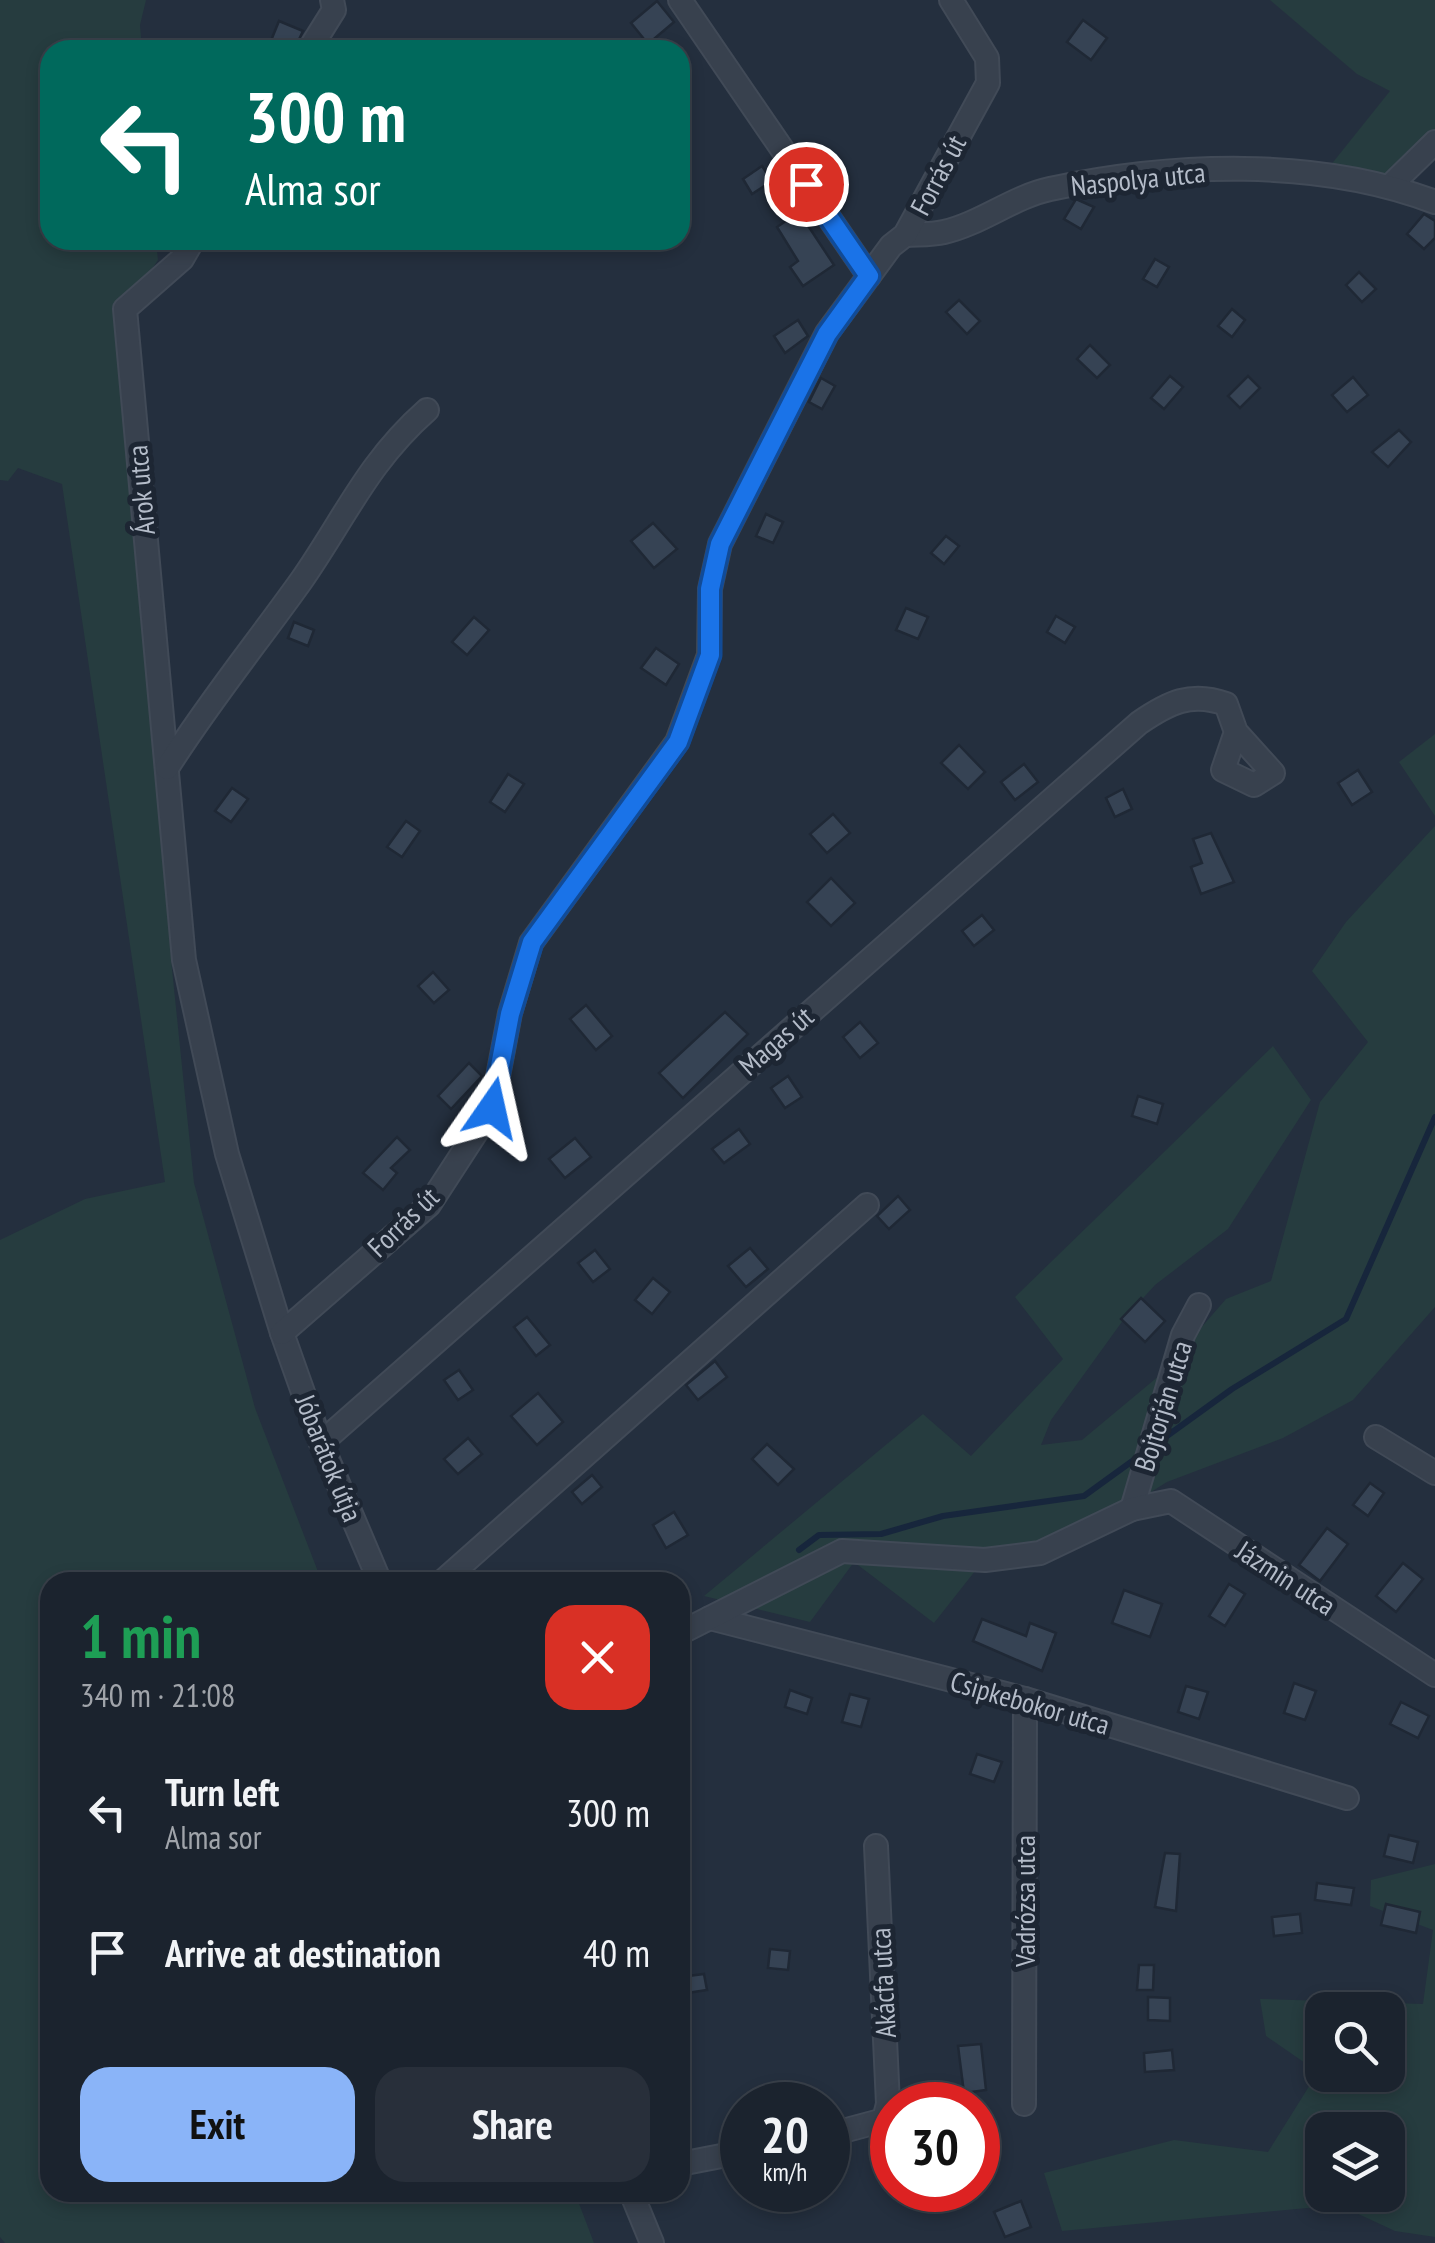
<!DOCTYPE html>
<html lang="en">
<head>
<meta charset="utf-8">
<style>
  body { margin:0; font-family:"PT Sans Narrow",sans-serif; background:#282f3a; color:#f1f3f6; height:100vh; display:flex; flex-direction:column; font-size:38px; white-space:nowrap }
  * { box-sizing:border-box; margin:0 }
  p { font-size:32px; color:#a0a4aa }
  .icon { flex:none; width:55px; height:55px; fill:none; stroke:currentColor; stroke-width:2; stroke-linecap:round; stroke-linejoin:round }
  .map { position:relative; flex:1; overflow:hidden }
  .panel { position:absolute; left:40px; top:1572px; width:650px; height:630px; display:flex; flex-direction:column; background:#1b232e; border-radius:30px; box-shadow:0 5px 15px #0003,0 0 0 2px #39404a }
  .panel>* { flex:none }
  .banner { position:absolute; left:40px; top:40px; width:650px; height:210px; border-radius:30px; box-shadow:0 5px 15px #0003,0 0 0 2px #39404a; background:#00695c; color:#fff; overflow:hidden }
  .fabs { position:absolute; left:1305px; top:1992px; display:grid; gap:20px }
  .fabs a { display:grid; place-items:center; width:100px; height:100px; border-radius:20px; background:#1b232e; box-shadow:0 5px 15px #0003,0 0 0 2px #39404a; font-size:50px }
  .speed { position:absolute; left:720px; top:2082px; display:flex; gap:20px; font-size:50px; font-weight:700; text-align:center }
  .speed>* { display:grid; place-content:center; width:130px; height:130px; border-radius:50%; background:#1b232e; box-shadow:0 5px 15px #0003,0 0 0 2px #39404a; line-height:1 }
  .speed small { font-size:25px; font-weight:400 }
  .speed .limit { border:15px solid #d22; background:#fff; color:#111 }
  .pin { position:absolute; display:grid; place-items:center; width:85px; height:85px; color:#fff; margin:-42px; border:5px solid #fff; border-radius:50%; box-shadow:0 2px 10px #0007 }
  .me { position:absolute; width:110px; margin:-55px; rotate:11deg; stroke-linejoin:round; filter:drop-shadow(0 0 8px #0008) }
  .turn { display:flex; align-items:center; gap:35px; height:210px; padding:0 40px; font-size:45px }
  .turn .icon { width:130px; height:130px; stroke-width:2.5 }
  .turn b { display:block; font-size:70px; line-height:85px }
  .round { display:grid; place-items:center; flex:none; width:105px; height:105px; border-radius:30px; background:#282f3a }
  .overview { display:flex; align-items:center; justify-content:space-between; height:170px; padding:0 40px }
  h1 { font-size:60px; font-weight:700; line-height:75px; color:#1e9e55 }
  .cta { display:flex; gap:20px; margin-top:auto; padding:20px 40px }
  .cta a { flex:1; height:115px; border-radius:30px; background:#8ab4f8; color:#111; font-size:40px; font-weight:700; line-height:115px; text-align:center }
  .cta a+a { background:#282f3a; color:#f1f3f6 }
  ul { padding:0; list-style:none }
  li { display:flex; align-items:center; gap:30px; height:140px; padding:0 40px }
  li div { flex:1 }
  li b { display:block; font-size:38px }
  li em { font-style:normal }
  .map>svg:first-child { display:block }
  .green { fill:#263c3f; fill-rule:evenodd }
  .lines { fill:none; stroke-linecap:round; stroke-linejoin:round }
  .stream { stroke:#17263c; stroke-width:6 }
  .building { fill:#364354; stroke:#1f2835; stroke-width:2.5 }
  .minor-casing { stroke:#414a57; stroke-width:26 }
  .minor { stroke:#38414e; stroke-width:22 }
  .route-casing { stroke:#114b97; stroke-width:25 }
  .route { stroke:#1a73e8; stroke-width:18 }
  .labels { text-anchor:middle; stroke-width:10; stroke-linejoin:round; paint-order:stroke }
  .street-label { font-size:28px; fill:#b4bcc9; stroke:#1d2633 }
</style>
</head>
<body>
<div class="map">
<svg width="1435" height="2243" viewBox="0 0 1435 2243">
  <rect width="100%" height="100%" fill="#242f3e"/>
  <g class="green">
    <polygon points="0,0 146,0 140,25 142,50 50,50 50,240 156,240 158,260 125,309 172,969 194,1183 255,1408 322,1582 50,1582 50,2192 575,2193 594,2243 5,2243 0,2237 0,1240 85,1199 165,1182 62,484 18,468 8,481 0,480"/>
    <polygon points="1270,0 1435,0 1435,131 1388,177 1322,176 1390,91 1357,74"/>
    <polygon points="1435,734 1435,816 1399,762"/>
    <polygon points="1435,826 1435,1307 1353,1400 1283,1438 1167,1482 1058,1550 979,1566 934,1623 854,1562 810,1622 704,1596 923,1414 971,1456 1063,1359 1015,1297 1273,1046 1311,1100 1228,1229 1155,1285 1124,1319 1051,1420 1041,1445 1082,1440 1160,1375 1226,1299 1271,1281 1320,1102 1368,1042 1312,971 1346,922"/>
    <path d="M1435 1864V2237L1395 2231 1339 2205 1062 2231 1044 2173 1174 2140 1268 2152 1318 2072 1266 2036 1260 1999 1423 2004 1433 1930 1370 1906 1371 1880ZM1322 2010H1388V2075H1322ZM1322 2130H1388V2195H1322Z"/>
  </g>
  <g class="lines">
    <g class="stream">
      <polyline points="1160,1441 1232,1389 1346,1319 1435,1117"/>
      <polyline points="799,1550 819,1535 881,1534 943,1516 1084,1496 1142,1454"/>
    </g>
  </g>
  <g class="building">
    <polygon points="657,1 674,22 648,44 631,23"/>
    <polygon points="1083,20 1107,38 1091,60 1067,42"/>
    <polygon points="279,21 303,31 294,50 270,43"/>
    <polygon points="762,166 772,181 752,194 743,179"/>
    <polygon points="1076,199 1094,207 1081,229 1064,219"/>
    <polygon points="799,212 834,265 803,286 790,267 798,261 777,227"/>
    <polygon points="1424,214 1435,221 1435,238 1424,249 1407,234"/>
    <polygon points="1155,259 1169,267 1157,287 1143,279"/>
    <polygon points="1359,272 1376,289 1362,302 1346,285"/>
    <polygon points="959,300 980,321 967,334 946,312"/>
    <polygon points="1232,309 1245,320 1232,337 1218,326"/>
    <polygon points="798,320 808,336 785,353 774,336"/>
    <polygon points="1090,345 1110,365 1097,378 1077,359"/>
    <polygon points="1170,376 1183,387 1164,409 1151,398"/>
    <polygon points="1248,376 1260,388 1240,408 1228,396"/>
    <polygon points="1353,377 1368,395 1347,412 1332,395"/>
    <polygon points="821,378 835,386 822,409 809,402"/>
    <polygon points="1399,430 1411,442 1388,467 1372,452"/>
    <polygon points="766,514 783,522 773,543 756,536"/>
    <polygon points="653,523 677,549 654,568 631,541"/>
    <polygon points="946,536 959,546 944,564 931,553"/>
    <polygon points="906,608 928,617 918,639 896,630"/>
    <polygon points="1056,616 1075,627 1065,643 1047,632"/>
    <polygon points="474,617 489,630 467,655 452,642"/>
    <polygon points="294,622 314,630 308,646 288,638"/>
    <polygon points="656,648 679,664 666,685 641,668"/>
    <polygon points="959,745 985,772 968,789 941,763"/>
    <polygon points="1024,764 1038,782 1015,800 1001,782"/>
    <polygon points="1358,770 1372,792 1352,805 1338,783"/>
    <polygon points="508,774 524,784 505,812 490,802"/>
    <polygon points="232,788 248,799 231,822 215,811"/>
    <polygon points="1123,789 1132,809 1115,817 1106,798"/>
    <polygon points="833,814 850,833 827,853 810,834"/>
    <polygon points="406,821 420,831 402,857 387,847"/>
    <polygon points="1211,833 1234,882 1201,894 1191,867 1202,863 1193,839"/>
    <polygon points="831,878 855,903 831,926 807,902"/>
    <polygon points="982,915 994,930 974,946 962,931"/>
    <polygon points="433,972 449,990 434,1003 418,986"/>
    <polygon points="586,1005 612,1036 596,1050 570,1019"/>
    <polygon points="725,1012 748,1034 683,1098 659,1073"/>
    <polygon points="860,1022 878,1043 860,1058 843,1037"/>
    <polygon points="469,1063 482,1076 451,1109 438,1096"/>
    <polygon points="788,1076 802,1097 785,1108 771,1088"/>
    <polygon points="1138,1096 1163,1104 1157,1124 1132,1116"/>
    <polygon points="739,1129 750,1144 724,1163 712,1149"/>
    <polygon points="397,1137 410,1150 391,1168 397,1173 383,1190 363,1173"/>
    <polygon points="575,1138 591,1157 565,1178 549,1159"/>
    <polygon points="898,1196 910,1210 889,1229 877,1216"/>
    <polygon points="750,1248 768,1269 746,1287 728,1266"/>
    <polygon points="595,1250 610,1269 593,1282 578,1263"/>
    <polygon points="653,1278 670,1292 652,1314 635,1300"/>
    <polygon points="1141,1298 1165,1321 1145,1342 1121,1319"/>
    <polygon points="527,1317 550,1345 536,1356 514,1327"/>
    <polygon points="715,1361 727,1377 698,1400 686,1385"/>
    <polygon points="459,1370 473,1390 458,1400 444,1380"/>
    <polygon points="538,1393 563,1422 537,1445 511,1416"/>
    <polygon points="468,1438 482,1454 458,1474 444,1459"/>
    <polygon points="767,1444 794,1469 778,1485 752,1459"/>
    <polygon points="592,1475 602,1487 582,1504 572,1492"/>
    <polygon points="1370,1483 1384,1493 1368,1516 1353,1505"/>
    <polygon points="674,1512 688,1535 666,1548 653,1525"/>
    <polygon points="1327,1528 1348,1544 1320,1581 1299,1565"/>
    <polygon points="1403,1563 1423,1579 1396,1612 1376,1596"/>
    <polygon points="1229,1584 1245,1594 1225,1626 1209,1616"/>
    <polygon points="1124,1590 1162,1604 1150,1637 1112,1623"/>
    <polygon points="982,1619 1026,1636 1030,1623 1056,1633 1042,1671 973,1641"/>
    <polygon points="1294,1683 1316,1691 1305,1720 1284,1713"/>
    <polygon points="1186,1686 1208,1692 1199,1719 1178,1712"/>
    <polygon points="790,1690 812,1698 807,1714 785,1707"/>
    <polygon points="850,1694 869,1699 861,1727 842,1722"/>
    <polygon points="1401,1702 1429,1716 1418,1738 1390,1724"/>
    <polygon points="977,1754 1002,1762 994,1782 970,1774"/>
    <polygon points="1389,1835 1418,1842 1413,1863 1384,1856"/>
    <polygon points="1165,1853 1180,1854 1176,1911 1155,1907"/>
    <polygon points="1317,1883 1354,1888 1351,1905 1315,1900"/>
    <polygon points="1386,1904 1420,1912 1416,1933 1381,1925"/>
    <polygon points="1300,1914 1302,1933 1274,1936 1272,1917"/>
    <polygon points="770,1949 790,1951 788,1970 768,1968"/>
    <polygon points="1139,1965 1154,1965 1153,1990 1137,1990"/>
    <polygon points="704,1974 707,1990 680,1994 680,1977"/>
    <polygon points="1148,1997 1170,1998 1170,2021 1148,2020"/>
    <polygon points="981,2044 986,2090 964,2093 958,2046"/>
    <polygon points="1172,2050 1174,2070 1145,2072 1144,2053"/>
    <polygon points="1021,2201 1031,2227 1005,2237 994,2212"/>
  </g>
  <g class="lines">
    <g class="minor-casing">
      <g id="minor">
        <polyline points="680,0 869,276"/>
        <polyline points="309,50 334,10 332,0"/>
        <polyline points="1391,185 1435,142"/>
        <path d="M905 235C918 234 931 235 944 232 980 224 1013 197 1050 189 1172 163 1317 157 1435 202"/>
        <polyline points="193,240 182,259 125,309 184,960 227,1154 282,1333 321,1443 380,1582"/>
        <path d="M167 768C208 703 256 644 301 581 345 518 367 463 427 410"/>
        <polyline points="282,1333 429,1205 492,1108 510,1013 531,943 677,742 709,655 710,589 720,544 827,333 891,246 905,235 988,83 987,58 951,0"/>
        <polyline points="1376,1437 1435,1473"/>
        <path d="M321 1443 1139 723C1168 703 1191 691 1226 704L1236 732 1273 773 1254 785 1223 770 1236 732"/>
        <polyline points="1132,1509 1183,1335 1199,1305"/>
        <polyline points="442,1582 867,1205"/>
        <polyline points="710,1618 1025,1699 1347,1798"/>
        <polyline points="680,1633 842,1551 985,1560 1040,1553 1132,1509 1171,1501 1435,1675"/>
        <polyline points="1024,2104 1025,1699"/>
        <polyline points="828,2135 884,2120 888,2104 876,1846"/>
        <polyline points="680,2164 742,2152"/>
        <polyline points="631,2192 652,2243"/>
      </g>
    </g>
    <use href="#minor" class="minor"/>
  </g>
  <g class="lines">
    <g class="route-casing">
      <polyline id="route" points="492,1108 510,1014 532,942 678,742 710,655 710,589 720,544 827,334 869,276 806,184"/>
    </g>
    <use href="#route" class="route"/>
  </g>
  <g class="labels">
    <g class="street-label">
      <text transform="translate(938 175) rotate(-62)" y="10">Forrás út</text>
      <text transform="translate(1138 179) rotate(-6)" y="10">Naspolya utca</text>
      <text transform="translate(141 490) rotate(-95)" y="10">Árok utca</text>
      <text transform="translate(776 1041) rotate(-41)" y="10">Magas út</text>
      <text transform="translate(403 1222) rotate(-44)" y="10">Forrás út</text>
      <text transform="translate(1163 1406) rotate(-73)" y="10">Bojtorján utca</text>
      <text transform="translate(329 1458) rotate(68)" y="10">Jóbarátok útja</text>
      <text transform="translate(1286 1578) rotate(33)" y="10">Jázmin utca</text>
      <text transform="translate(1030 1703) rotate(16)" y="10">Csipkebokor utca</text>
      <text transform="translate(1025 1901) rotate(-90)" y="10">Vadrózsa utca</text>
      <text transform="translate(883 1983) rotate(-93)" y="10">Akácfa utca</text>
    </g>
  </g>
</svg>
<div class="fabs">
<a><svg class="icon" aria-label="search" viewBox="0 0 24 24"><circle cx="10" cy="10" r="6"/><path d="M15 15l6 6"/></svg></a>
<a><svg class="icon" aria-label="layers" viewBox="0 0 24 24"><path d="M12 4l9 5-9 5-9-5zM3 14l9 5 9-5"/></svg></a>
</div>
<div class="speed"><div>20<small>km/h</small></div><div class="limit">30</div></div>
<div class="pin" style="left:806px;top:184px;background:#d93025"><svg class="icon" aria-label="arrive" viewBox="0 0 24 24"><path d="M6 21V4h12l-3 4 3 4H6"/></svg></div>
<svg class="me" style="left:492px;top:1108px" viewBox="-20 -20 40 40"><path d="M0-17L14 15 0 8-14 15z" fill="#1a73e8" stroke="#fff" stroke-width="4"/></svg>
<div class="banner">
<div class="turn"><svg class="icon" aria-label="left" viewBox="0 0 24 24"><path d="M17 20v-9H6M10 6l-5 5 5 5"/></svg><div><b>300 m</b>Alma sor</div></div>
</div>
<section class="panel">
<div class="overview"><div><h1>1 min</h1><p>340 m · 21:08</p></div><a class="round" style="background:#d93025;color:#fff"><svg class="icon" aria-label="close" viewBox="0 0 24 24"><path d="M6 6l12 12M18 6L6 18"/></svg></a></div>
<ul>
<li><svg class="icon" aria-label="left" viewBox="0 0 24 24"><path d="M17 20v-9H6M10 6l-5 5 5 5"/></svg><div><b>Turn left</b><p>Alma sor</p></div><em>300 m</em></li>
<li><svg class="icon" aria-label="arrive" viewBox="0 0 24 24"><path d="M6 21V4h12l-3 4 3 4H6"/></svg><div><b>Arrive at destination</b></div><em>40 m</em></li>
</ul>
<div class="cta"><a>Exit</a><a>Share</a></div>
</section>
</div>
</body>
</html>
